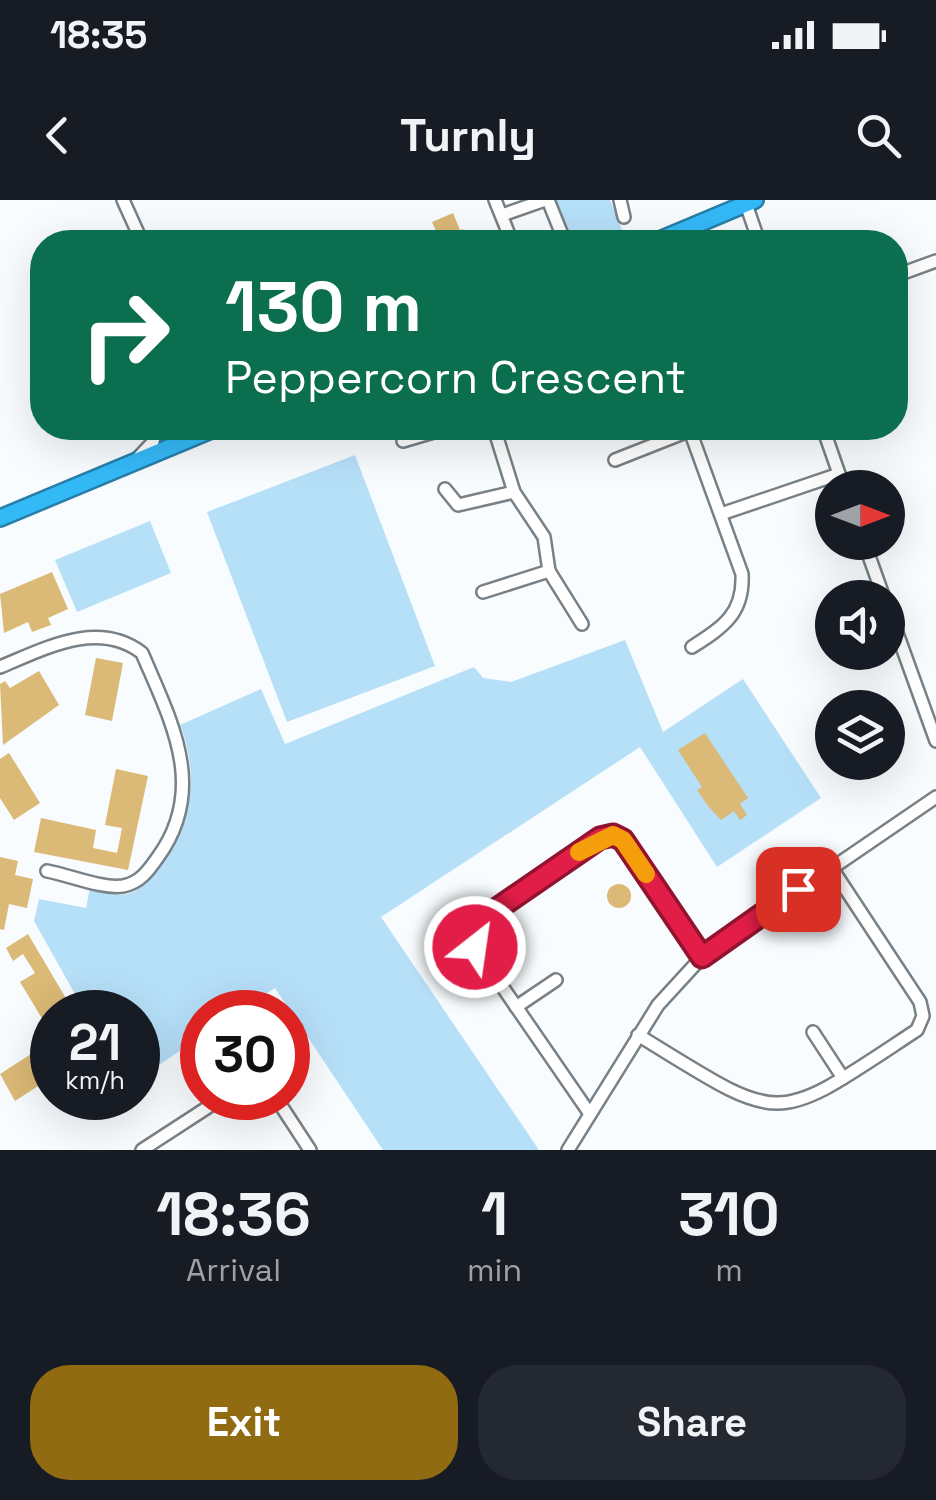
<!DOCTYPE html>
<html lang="en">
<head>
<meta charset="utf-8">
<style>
  body { margin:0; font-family:"Space Grotesk",sans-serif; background:#242831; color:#f1f3f6; height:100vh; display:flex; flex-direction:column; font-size:38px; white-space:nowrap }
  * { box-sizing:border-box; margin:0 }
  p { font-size:32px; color:#9ea1a6 }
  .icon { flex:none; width:55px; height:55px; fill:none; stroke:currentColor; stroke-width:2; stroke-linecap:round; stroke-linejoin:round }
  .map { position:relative; height:950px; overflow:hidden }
  .drawer { display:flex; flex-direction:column; background:#171b24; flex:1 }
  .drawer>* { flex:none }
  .banner { position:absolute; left:30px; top:30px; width:878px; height:210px; border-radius:40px; box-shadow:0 10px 40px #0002; background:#0b6e4f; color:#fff; overflow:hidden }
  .needle { width:65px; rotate:90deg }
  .buttons { position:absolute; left:815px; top:270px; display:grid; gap:20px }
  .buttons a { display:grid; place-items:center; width:90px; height:90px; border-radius:50%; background:#171b24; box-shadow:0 10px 40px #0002; font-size:50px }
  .speed { position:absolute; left:30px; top:790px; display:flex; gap:20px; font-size:50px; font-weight:700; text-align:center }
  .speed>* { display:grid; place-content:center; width:130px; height:130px; border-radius:50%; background:#171b24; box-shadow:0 10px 40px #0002; line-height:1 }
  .speed small { font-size:25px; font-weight:400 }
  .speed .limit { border:15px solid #d22; background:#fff; color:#111 }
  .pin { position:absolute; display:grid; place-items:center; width:85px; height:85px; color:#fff; margin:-42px; border-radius:20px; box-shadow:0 5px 15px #0006 }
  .me { position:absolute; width:110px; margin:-55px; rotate:30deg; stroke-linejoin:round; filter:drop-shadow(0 0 8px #0008) }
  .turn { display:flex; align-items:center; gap:35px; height:210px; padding:0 30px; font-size:45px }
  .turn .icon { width:130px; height:130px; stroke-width:2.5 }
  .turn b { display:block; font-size:70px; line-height:85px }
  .eta { display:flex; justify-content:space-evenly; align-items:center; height:170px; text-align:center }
  .eta b { font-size:60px; font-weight:700; line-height:70px }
  .primary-button { display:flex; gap:20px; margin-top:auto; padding:20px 30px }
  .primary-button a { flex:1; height:115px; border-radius:40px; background:#906b11; color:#fff; font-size:40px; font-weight:700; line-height:115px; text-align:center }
  .primary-button a+a { background:#242831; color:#f1f3f6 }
  .status { display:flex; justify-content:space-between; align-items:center; height:70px; padding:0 50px; background:#171b24; direction:ltr }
  .status svg { height:28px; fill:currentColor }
  header { display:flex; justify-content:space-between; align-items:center; height:130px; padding:0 30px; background:#171b24; font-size:45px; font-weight:700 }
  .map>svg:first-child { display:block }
  .green { fill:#b6dff8 }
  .building { fill:#dbb976 }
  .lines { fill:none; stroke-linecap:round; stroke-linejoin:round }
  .minor-casing { stroke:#798186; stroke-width:16 }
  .highway-casing { stroke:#277ea7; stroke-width:20 }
  .minor { stroke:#fff; stroke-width:11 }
  .highway { stroke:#34b9f7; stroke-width:15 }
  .route-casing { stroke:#92132f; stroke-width:25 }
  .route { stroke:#e11d48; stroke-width:18 }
  .slow { stroke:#f59e0b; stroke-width:18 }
</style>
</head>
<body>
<div class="status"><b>18:35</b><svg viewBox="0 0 49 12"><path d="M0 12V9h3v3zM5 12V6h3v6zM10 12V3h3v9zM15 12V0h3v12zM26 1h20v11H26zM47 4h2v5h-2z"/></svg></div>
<header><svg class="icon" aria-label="back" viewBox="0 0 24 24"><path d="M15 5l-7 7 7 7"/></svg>Turnly<svg class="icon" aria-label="search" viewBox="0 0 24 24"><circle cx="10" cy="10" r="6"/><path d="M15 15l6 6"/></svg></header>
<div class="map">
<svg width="936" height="950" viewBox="0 0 936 950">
  <rect width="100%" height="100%" fill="#f8fcfe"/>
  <g class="green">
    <polygon points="553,0 610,0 623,32 598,42 569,42"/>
    <polygon points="355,255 435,466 287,522 207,312"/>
    <polygon points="150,321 171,373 77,412 55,360"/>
    <path d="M625 440 663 532 743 479 821 598 717 667 640 547 381 717 539 950H383L275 788 238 812H202V836L138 879V812H93L80 803 34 721 39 699 86 708 90 687C99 689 111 694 120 695 136 695 149 681 157 670 190 624 201 579 180 525L261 489 285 544 474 467 483 478 511 482Z"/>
  </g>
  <g class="building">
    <polygon points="453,13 460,30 463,29 467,42 441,42 432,22"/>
    <polygon points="52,372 68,409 48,418 51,425 32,432 28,422 4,433 0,394"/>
    <polygon points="96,458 123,463 112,521 85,515"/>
    <polygon points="39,471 59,505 3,545 0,484 5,481 10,488"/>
    <polygon points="705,533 748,598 740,604 747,615 740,620 734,611 721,620 708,606 697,590 702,587 678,550"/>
    <polygon points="9,553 40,603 14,620 0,598 0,559"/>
    <polygon points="116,569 148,576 128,670 34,652 41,618 96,630 93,648 117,653 122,628 105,625"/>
    <polygon points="0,657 18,661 15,675 33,679 27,708 9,704 4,730 0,729"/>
    <circle cx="619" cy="696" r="12"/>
    <polygon points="28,734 74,812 52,812 52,835 20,782 35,773 23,754 13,761 6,748"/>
    <polygon points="48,843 52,877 15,901 0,874"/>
  </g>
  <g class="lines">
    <g class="minor-casing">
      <g id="minor">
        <polyline points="123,0 142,42"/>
        <polyline points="495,0 512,42"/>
        <polyline points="548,0 565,42"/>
        <polyline points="620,0 624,17"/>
        <polyline points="746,4 759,42"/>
        <polyline points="502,15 545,0"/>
        <polyline points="895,76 936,61"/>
        <polyline points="175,228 199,235"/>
        <polyline points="494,228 514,292 544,337 549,371 582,424"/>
        <path d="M689 228 742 374C744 414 723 427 692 447"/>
        <polyline points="823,228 844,288"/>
        <polyline points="403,241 437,231 493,230"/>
        <polyline points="137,259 153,242 156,228"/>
        <polyline points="615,260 691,230"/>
        <polyline points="445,289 458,305 514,292"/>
        <polyline points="721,314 839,274"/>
        <polyline points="864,342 884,398"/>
        <polyline points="483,392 549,371"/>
        <polyline points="888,408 936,541"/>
        <path d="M0 467C44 449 98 419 142 453 171 521 208 588 158 657 149 670 140 683 123 686 102 689 69 675 47 671"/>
        <polyline points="516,807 556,780"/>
        <polyline points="813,832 843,878"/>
        <path d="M638 835C787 927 771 926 917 830L923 816 920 802 831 667"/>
        <polyline points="276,898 310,950"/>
        <polyline points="590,914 475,747 478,722 600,638 613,635 623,640 702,757"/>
        <polyline points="142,950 222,898"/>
        <polyline points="568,950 658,805 702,757 936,597"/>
      </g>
    </g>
    <g class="highway-casing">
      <g id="highway">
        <polyline points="655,42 755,0"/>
        <polyline points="0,318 216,228"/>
      </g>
    </g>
    <use href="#minor" class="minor"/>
    <use href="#highway" class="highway"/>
  </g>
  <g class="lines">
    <g class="route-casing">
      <polyline id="route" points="475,747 478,722 600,638 613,635 623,640 702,757 798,689"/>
    </g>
    <use href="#route" class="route"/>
    <polyline class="slow" points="579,652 613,635 623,640 646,674"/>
  </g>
</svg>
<div class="buttons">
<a><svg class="needle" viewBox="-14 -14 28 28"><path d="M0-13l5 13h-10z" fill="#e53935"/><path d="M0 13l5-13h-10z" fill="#9ea1a6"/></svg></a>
<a><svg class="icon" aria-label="sound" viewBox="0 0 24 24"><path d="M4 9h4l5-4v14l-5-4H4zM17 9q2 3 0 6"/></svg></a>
<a><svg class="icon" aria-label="layers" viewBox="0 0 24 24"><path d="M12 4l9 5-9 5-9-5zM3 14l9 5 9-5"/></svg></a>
</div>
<div class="speed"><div>21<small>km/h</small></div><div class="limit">30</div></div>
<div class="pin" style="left:798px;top:689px;background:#d93025"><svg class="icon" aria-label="arrive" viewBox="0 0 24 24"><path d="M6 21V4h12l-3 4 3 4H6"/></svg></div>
<svg class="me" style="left:475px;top:747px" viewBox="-20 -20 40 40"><circle r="17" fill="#e11d48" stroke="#fff" stroke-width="3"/><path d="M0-11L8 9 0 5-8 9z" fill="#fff"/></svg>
<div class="banner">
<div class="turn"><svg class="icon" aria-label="right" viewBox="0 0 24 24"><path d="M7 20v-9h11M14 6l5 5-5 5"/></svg><div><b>130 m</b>Peppercorn Crescent</div></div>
</div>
</div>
<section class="drawer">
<div class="eta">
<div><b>18:36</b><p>Arrival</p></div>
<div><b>1</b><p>min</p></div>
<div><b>310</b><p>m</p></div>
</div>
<div class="primary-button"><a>Exit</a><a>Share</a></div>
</section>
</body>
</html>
